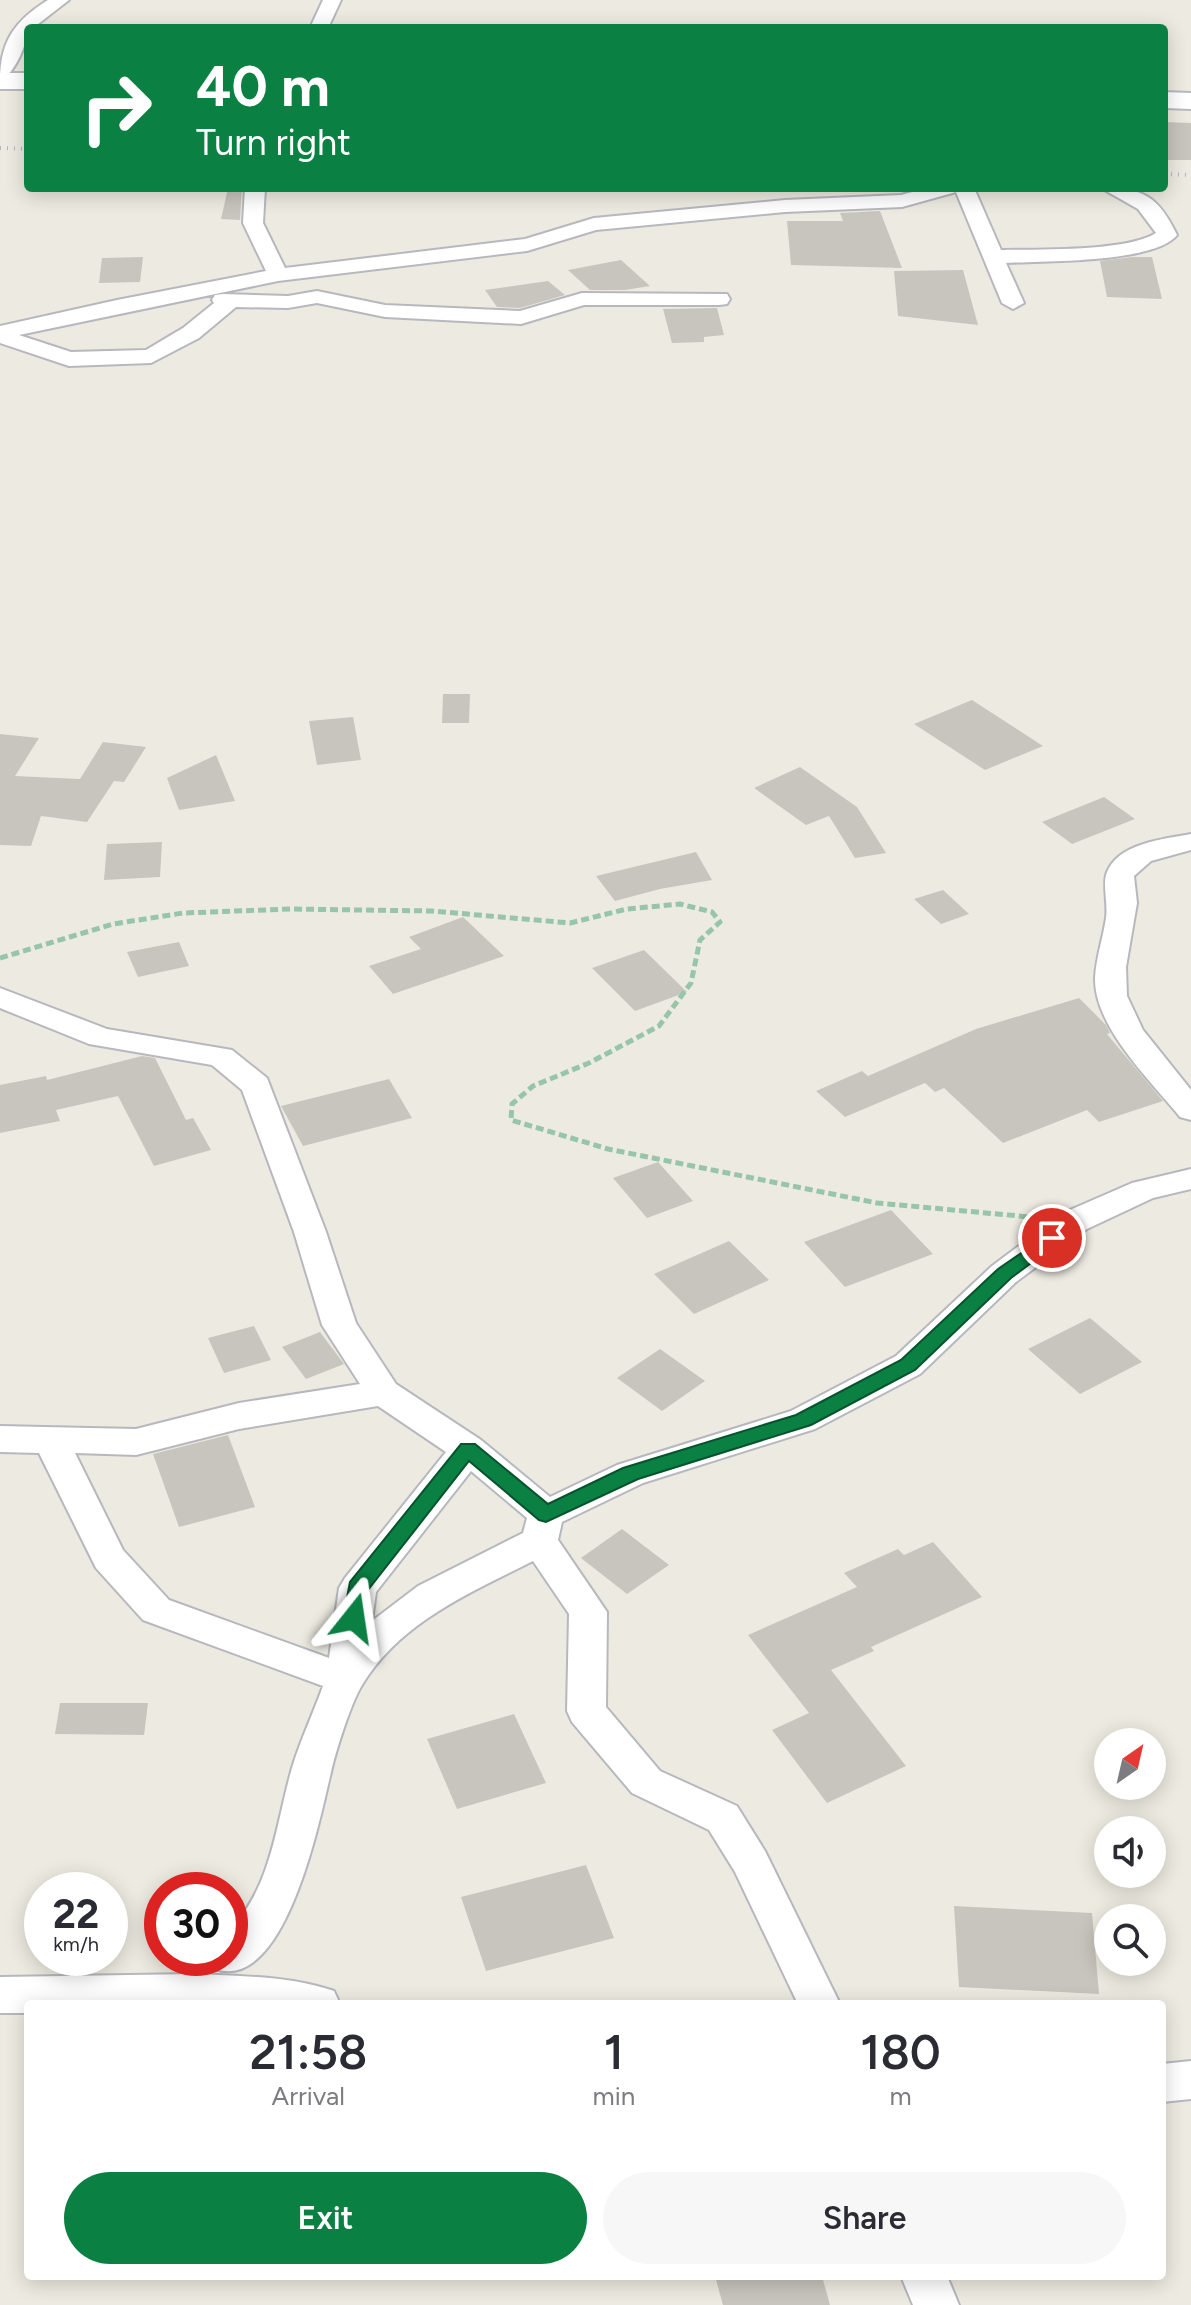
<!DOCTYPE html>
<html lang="en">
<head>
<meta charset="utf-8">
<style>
  body { margin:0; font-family:Figtree,sans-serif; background:#f7f7f7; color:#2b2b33; height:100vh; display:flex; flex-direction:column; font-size:30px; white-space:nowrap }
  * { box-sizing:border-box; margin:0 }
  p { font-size:26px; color:#7c7c81 }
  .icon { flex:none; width:44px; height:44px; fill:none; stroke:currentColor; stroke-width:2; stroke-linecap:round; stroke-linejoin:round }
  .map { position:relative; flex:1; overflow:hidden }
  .drawer { position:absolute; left:24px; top:2000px; width:1142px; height:280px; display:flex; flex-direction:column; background:#fff; border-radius:8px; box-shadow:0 4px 20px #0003 }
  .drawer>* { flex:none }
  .guide { position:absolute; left:24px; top:24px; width:1144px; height:168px; border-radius:8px; box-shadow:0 4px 20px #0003; background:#0b8043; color:#fff; overflow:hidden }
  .needle { width:52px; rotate:34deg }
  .controls { position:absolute; left:1094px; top:1728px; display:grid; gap:16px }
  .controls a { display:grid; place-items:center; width:72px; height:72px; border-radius:50%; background:#fff; box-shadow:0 4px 20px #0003; font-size:40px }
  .speed { position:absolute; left:24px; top:1872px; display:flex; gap:16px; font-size:40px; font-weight:700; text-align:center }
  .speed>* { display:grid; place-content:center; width:104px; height:104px; border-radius:50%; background:#fff; box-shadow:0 4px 20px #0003; line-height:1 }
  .speed small { font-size:20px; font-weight:400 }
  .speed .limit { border:12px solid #d22; background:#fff; color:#111 }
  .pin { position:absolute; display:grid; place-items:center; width:68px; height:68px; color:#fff; margin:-34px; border:4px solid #fff; border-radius:50%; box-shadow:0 2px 8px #0007 }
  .me { position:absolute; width:88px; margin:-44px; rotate:15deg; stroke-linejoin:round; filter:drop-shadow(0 0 6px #0008) }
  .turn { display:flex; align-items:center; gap:28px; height:168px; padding:0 40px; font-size:36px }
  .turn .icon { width:104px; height:104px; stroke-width:2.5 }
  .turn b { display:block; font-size:56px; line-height:68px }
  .eta { display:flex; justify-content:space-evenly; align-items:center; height:136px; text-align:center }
  .eta b { font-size:48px; font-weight:600; line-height:56px }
  .action { display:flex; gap:16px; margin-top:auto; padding:16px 40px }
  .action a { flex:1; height:92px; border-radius:48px; background:#0b8043; color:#fff; font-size:32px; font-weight:600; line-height:92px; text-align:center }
  .action a+a { background:#f7f7f7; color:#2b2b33 }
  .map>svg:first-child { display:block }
  .building { fill:#c8c5be }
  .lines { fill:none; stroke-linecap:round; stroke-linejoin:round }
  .street-casing { stroke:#b7b8be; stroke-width:4 }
  .secondary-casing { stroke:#b7b9c0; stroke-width:4 }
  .path { stroke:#96c5a9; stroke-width:5; stroke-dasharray:8 4; stroke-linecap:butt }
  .street { fill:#fff; fill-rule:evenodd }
  .secondary { fill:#fff; fill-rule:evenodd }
  .rail { stroke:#b4b5b5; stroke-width:4; stroke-dasharray:1 6; stroke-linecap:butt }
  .route { fill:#0b8043; stroke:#07532c; stroke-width:2 }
</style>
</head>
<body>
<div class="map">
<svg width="1191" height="2305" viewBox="0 0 1191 2305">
  <rect width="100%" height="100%" fill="#edebe1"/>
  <g class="building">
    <polygon points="1164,122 1191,123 1191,160 1164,160"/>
    <polygon points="228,188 242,188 240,220 221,219"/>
    <polygon points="880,211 902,268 791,265 787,221 843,221 840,213"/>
    <polygon points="143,257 140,282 99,283 102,258"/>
    <polygon points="1132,257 1152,257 1162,299 1107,297 1100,261"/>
    <polygon points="621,260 650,286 625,290 590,290 568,270"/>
    <polygon points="963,270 978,325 898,316 894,271"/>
    <polygon points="548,281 565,295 520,308 497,307 485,290"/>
    <polygon points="717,308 724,335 704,337 704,342 672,343 663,309"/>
    <polygon points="443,694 470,694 469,723 442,723"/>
    <polygon points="972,700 1043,746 985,770 914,724"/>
    <polygon points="353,717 361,760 317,765 309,721"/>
    <polygon points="0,734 39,738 15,776 80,779 103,742 146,747 124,782 114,781 87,822 41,816 31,846 0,845"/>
    <polygon points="216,755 235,801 179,810 167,778"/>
    <polygon points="800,767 857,807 886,853 855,858 829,816 806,825 754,788"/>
    <polygon points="1104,797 1135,819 1072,844 1042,822"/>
    <polygon points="162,842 160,877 104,880 107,844"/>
    <polygon points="696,852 712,880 660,889 615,901 596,876"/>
    <polygon points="943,890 969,914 941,924 914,899"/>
    <polygon points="463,917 504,956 393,994 369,966 421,949 409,937"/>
    <polygon points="179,942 189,966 138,977 127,952"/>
    <polygon points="644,950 687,992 635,1011 592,968"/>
    <polygon points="1079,998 1106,1025 1110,1033 1107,1034 1163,1101 1099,1122 1087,1110 1003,1143 944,1088 935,1092 925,1083 845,1117 816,1091 862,1071 868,1076 976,1029"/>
    <polygon points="142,1056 155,1058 186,1120 193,1118 211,1150 154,1166 118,1096 56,1110 60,1121 0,1133 0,1085 46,1076 47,1080"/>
    <polygon points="389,1079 412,1118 303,1146 281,1106"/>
    <polygon points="658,1162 693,1201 647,1218 613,1178"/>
    <polygon points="891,1210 933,1254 845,1287 804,1242"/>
    <polygon points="729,1241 769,1280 694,1314 654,1274"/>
    <polygon points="1090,1318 1142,1362 1080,1394 1028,1349"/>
    <polygon points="254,1326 271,1360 224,1373 208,1338"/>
    <polygon points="320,1332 344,1364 306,1379 282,1347"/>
    <polygon points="660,1349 705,1381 662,1411 617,1378"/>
    <polygon points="228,1435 255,1507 179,1527 153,1454"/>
    <polygon points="622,1529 669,1565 627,1594 581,1558"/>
    <polygon points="933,1542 982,1597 871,1647 874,1651 831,1670 906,1766 827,1803 772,1730 809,1713 748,1635 857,1587 844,1573 898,1549 904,1555"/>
    <polygon points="60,1703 148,1703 144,1735 55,1734"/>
    <polygon points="514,1714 546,1783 457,1809 427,1739"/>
    <polygon points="586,1865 614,1938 486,1971 461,1897"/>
    <polygon points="954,1906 1092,1913 1099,1994 959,1987"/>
    <polygon points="715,2276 822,2276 830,2305 723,2305"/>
  </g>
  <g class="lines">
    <g class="street-casing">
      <g id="street">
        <path d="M48 0H69L33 28H28C28 42 14 76 0 80 0 40 16 20 48 0Z"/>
        <polygon points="323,0 341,0 328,28 310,28"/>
        <path d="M245 188H265L263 223 285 268 525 239 594 218 785 200 901 195 927 188H974L1001 250C1038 249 1126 252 1156 233L1138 209 1101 188C1144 188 1158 196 1177 235 1155 263 1043 261 1006 263L1024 303 1013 309 1002 303 956 192 902 207 785 212 596 230 527 251 278 281 19 335 71 352 146 350 183 328 214 303 212 300 215 295 223 294 288 296 317 291 385 305 520 311 582 293 727 294 730 299 727 304 719 305H584L521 324 385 317 317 303 288 308 236 307 199 338 151 363 69 366 0 343V326L117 300 266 271 243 223Z"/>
        <path d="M1191 834V850L1151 861 1134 876 1137 903 1126 967 1127 996 1143 1030 1191 1090V1120L1180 1117C1151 1081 1094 1027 1095 978 1096 958 1103 938 1106 918 1108 905 1103 886 1106 875 1116 843 1164 839 1191 834Z"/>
        <path d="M0 988 107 1029 232 1050 267 1078 326 1232 356 1323 396 1384 481 1440 550 1497 617 1465 791 1411 896 1356 992 1266 1063 1213 1132 1183 1191 1169V1189L1153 1198 1087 1229 1016 1282 920 1374 815 1429 643 1483 562 1522 558 1540 607 1612 606 1707 660 1771 737 1806 765 1851 840 2004H798L735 1872 709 1830 632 1793 572 1722 567 1711 569 1614 533 1561C470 1593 400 1622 362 1685 351 1703 336 1750 331 1772 320 1818 286 1993 215 1969L210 1958H230V1929C272 1887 276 1823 292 1768 300 1741 313 1714 323 1686L143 1620 96 1568 39 1453 0 1452V1426L136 1429 239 1403 360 1384 322 1325 294 1232 242 1090 212 1065 89 1044 0 1008ZM378 1406 446 1452 345 1578 339 1588 329 1658 169 1600 123 1550 75 1453 136 1455 239 1429ZM471 1471 527 1518 523 1533 418 1586 372 1621 376 1592Z"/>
        <path d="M194 1974C240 1976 291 1976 334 1991L340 2004H28V2013H0V1977Z"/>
        <polygon points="1191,2061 1191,2099 1162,2102 1162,2064"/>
        <polygon points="901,2276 947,2276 959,2305 913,2305"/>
      </g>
    </g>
    <g class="secondary-casing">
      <g id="secondary">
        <rect x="0" y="73" width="28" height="16"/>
        <polygon points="1164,92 1191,93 1191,109 1164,108"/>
      </g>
    </g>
    <polyline class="path" points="0,958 113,924 183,913 291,909 432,911 570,923 627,909 680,904 712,912 720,922 700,940 691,983 659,1026 589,1063 533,1086 512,1104 511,1120 608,1149 877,1203 1030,1217"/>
    <use href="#street" class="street"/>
    <use href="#secondary" class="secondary"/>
    <g class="rail">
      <polyline points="0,148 28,149"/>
      <polyline points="1164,174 1191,175"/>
    </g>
  </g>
  <polygon class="route" points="1052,1232 1058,1234 1061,1238 1058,1243 1011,1278 915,1370 811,1425 638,1479 546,1522 539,1520 469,1461 368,1590 361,1624 346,1624 343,1618 350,1582 461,1444 475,1444 548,1504 623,1468 796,1415 901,1360 998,1269"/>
</svg>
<div class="controls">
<a><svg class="needle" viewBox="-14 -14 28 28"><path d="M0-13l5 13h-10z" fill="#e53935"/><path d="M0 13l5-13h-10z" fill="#7c7c81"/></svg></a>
<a><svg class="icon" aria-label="sound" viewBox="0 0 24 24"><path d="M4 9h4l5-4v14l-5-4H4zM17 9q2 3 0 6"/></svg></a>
<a><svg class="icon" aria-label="search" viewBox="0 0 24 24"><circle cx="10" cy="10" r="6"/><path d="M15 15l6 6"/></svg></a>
</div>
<div class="speed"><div>22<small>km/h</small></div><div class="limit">30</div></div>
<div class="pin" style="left:1052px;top:1238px;background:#d93025"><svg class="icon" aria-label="arrive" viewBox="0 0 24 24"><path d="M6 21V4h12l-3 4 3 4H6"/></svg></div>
<svg class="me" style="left:354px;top:1618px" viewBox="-20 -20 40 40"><path d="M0-17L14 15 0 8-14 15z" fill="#0b8043" stroke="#fff" stroke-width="4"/></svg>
<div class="guide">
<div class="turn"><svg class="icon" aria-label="right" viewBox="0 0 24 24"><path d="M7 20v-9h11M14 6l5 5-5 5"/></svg><div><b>40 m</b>Turn right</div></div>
</div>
<section class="drawer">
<div class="eta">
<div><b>21:58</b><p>Arrival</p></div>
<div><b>1</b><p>min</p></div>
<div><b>180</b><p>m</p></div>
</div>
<div class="action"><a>Exit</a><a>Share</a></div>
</section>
</div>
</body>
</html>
